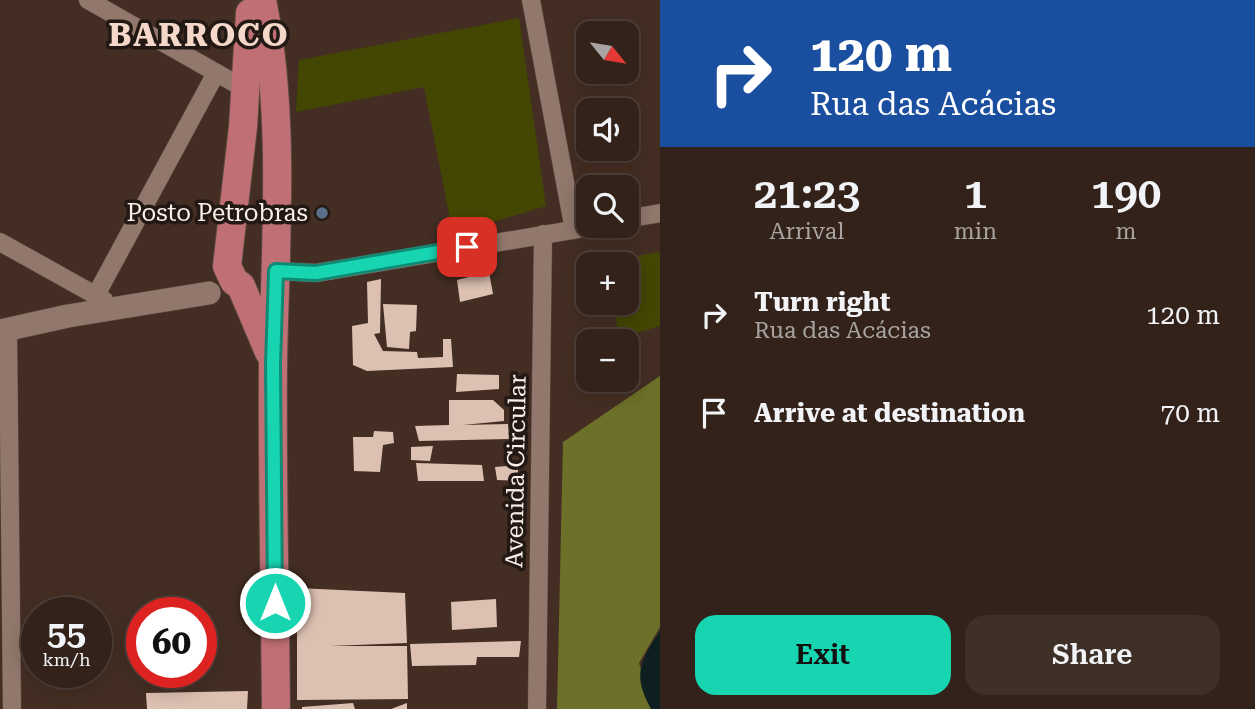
<!DOCTYPE html>
<html lang="en">
<head>
<meta charset="utf-8">
<style>
  body { margin:0; font-family:"Roboto Serif",serif; background:#3e2f27; color:#f1f3f6; height:100vh; display:flex; flex-direction:column; font-size:26px; white-space:nowrap }
  * { box-sizing:border-box; margin:0 }
  p { font-size:23px; color:#a9a4a2 }
  .icon { flex:none; width:38px; height:38px; fill:none; stroke:currentColor; stroke-width:2; stroke-linecap:round; stroke-linejoin:round }
  .map { position:relative; flex:1; overflow:hidden }
  .sheet { display:flex; flex-direction:column; background:#33221a; width:595px }
  .sheet>* { flex:none }
  .banner { background:#1a4fa0; color:#fff; overflow:hidden }
  .needle { width:46px; rotate:120deg }
  .tools { position:absolute; left:576px; top:21px; display:grid; gap:14px }
  .tools a { display:grid; place-items:center; width:63px; height:63px; border-radius:14px; background:#33221a; box-shadow:0 4px 18px #0003,0 0 0 2px #4e3f39; font-size:35px }
  .speed { position:absolute; left:21px; top:597px; display:flex; gap:14px; font-size:35px; font-weight:700; text-align:center }
  .speed>* { display:grid; place-content:center; width:91px; height:91px; border-radius:50%; background:#33221a; box-shadow:0 4px 18px #0003,0 0 0 2px #4e3f39; line-height:1 }
  .speed small { font-size:18px; font-weight:400 }
  .speed .limit { border:10px solid #d22; background:#fff; color:#111 }
  .pin { position:absolute; display:grid; place-items:center; width:60px; height:60px; color:#fff; margin:-30px; border-radius:14px; box-shadow:0 4px 10px #0006 }
  .me { position:absolute; width:77px; margin:-38px; rotate:0deg; stroke-linejoin:round; filter:drop-shadow(0 0 5px #0008) }
  .turn { display:flex; align-items:center; gap:24px; height:147px; padding:0 35px; font-size:32px }
  .turn .icon { width:91px; height:91px; stroke-width:2.5 }
  .turn b { display:block; font-size:49px; line-height:60px }
  .eta { display:flex; justify-content:space-evenly; align-items:center; height:119px; text-align:center }
  .eta b { font-size:42px; font-weight:600; line-height:49px }
  .primary-button { display:flex; gap:14px; margin-top:auto; padding:14px 35px }
  .primary-button a { flex:1; height:80px; border-radius:21px; background:#18d5b2; color:#111; font-size:28px; font-weight:600; line-height:80px; text-align:center }
  .primary-button a+a { background:#3e2f27; color:#f1f3f6 }
  ul { padding:0; list-style:none }
  li { display:flex; align-items:center; gap:21px; height:98px; padding:0 35px }
  li div { flex:1 }
  li b { display:block; font-size:26px }
  li em { font-style:normal }
  main { display:flex; flex:1; min-height:0 }
  .map>svg:first-child { display:block }
  .green { fill:#444603 }
  .forest { fill:#6d7028 }
  .water { fill:#0d1f20 }
  .building { fill:#dcc0b2 }
  .lines { fill:none; stroke-linecap:round; stroke-linejoin:round }
  .minor-casing { stroke:#5c4a40; stroke-width:19 }
  .tertiary-casing { stroke:#5c4a40; stroke-width:24 }
  .primary-casing { stroke:#5c4a40; stroke-width:30 }
  .minor { stroke:#92786c; stroke-width:18 }
  .tertiary { stroke:#92786c; stroke-width:23 }
  .primary { stroke:#c06f75; stroke-width:28 }
  .route-casing { stroke:#108a74; stroke-width:18 }
  .route { stroke:#18d5b2; stroke-width:12 }
  .service-dot { fill:#5c6f8a; stroke:#231914; stroke-width:2.5 }
  .labels { text-anchor:middle; stroke-width:7; stroke-linejoin:round; paint-order:stroke }
  .poi-label { font-size:24px; fill:#fdefe8; stroke:#231914; text-anchor:end }
  .street-label { font-size:24px; fill:#fdefe8; stroke:#231914 }
  .district-label { font-size:32px; font-weight:bold; letter-spacing:2px; fill:#f5d8ca; stroke:#231914 }
</style>
</head>
<body>
<main>
<div class="map">
<svg width="660" height="709" viewBox="0 0 660 709">
  <rect width="100%" height="100%" fill="#442e23"/>
  <g class="green">
    <polygon points="519,18 546,206 453,234 424,87 296,112 299,60"/>
    <polygon points="660,252 660,326 619,338 613,303 626,303 626,264 607,264 607,261"/>
  </g>
  <polygon class="forest" points="660,376 660,627 639,663 654,709 557,709 563,442"/>
  <path class="water" d="M660 631V709H651C632 675 640 661 660 631Z"/>
  <g class="building">
    <polygon points="489,272 493,294 460,302 457,280"/>
    <polygon points="381,279 380,333 374,334 383,351 417,352 418,358 443,357 443,339 451,339 453,367 367,371 353,365 352,326 368,323 367,282"/>
    <polygon points="383,304 417,305 416,331 410,332 409,349 387,347"/>
    <polygon points="457,374 499,375 499,389 456,392"/>
    <polygon points="449,400 493,400 504,410 504,421 463,425 508,424 509,439 419,441 415,426 449,425"/>
    <polygon points="374,431 393,432 394,443 383,445 380,472 354,471 353,437 373,437"/>
    <polygon points="433,446 430,461 411,460 411,447"/>
    <polygon points="416,463 482,465 484,481 418,481"/>
    <polygon points="518,465 518,481 497,480 495,467"/>
    <polygon points="297,588 405,593 407,643 330,646 407,646 408,699 297,700"/>
    <polygon points="496,599 497,627 452,630 451,602"/>
    <polygon points="521,641 519,657 477,657 476,665 412,666 410,644"/>
    <polygon points="248,691 247,709 147,709 146,693"/>
    <polygon points="353,703 355,709 302,709 302,707"/>
    <polygon points="407,703 407,709 391,709"/>
  </g>
  <g class="lines">
    <g class="minor-casing">
      <g id="minor">
        <polyline points="88,0 245,89"/>
        <polyline points="531,0 574,230"/>
        <polyline points="626,219 660,213"/>
        <polyline points="0,242 104,300"/>
        <polyline points="276,271 316,273 596,226"/>
        <polyline points="96,295 216,73"/>
        <polyline points="8,330 12,709"/>
        <polyline points="537,709 543,234"/>
      </g>
    </g>
    <g class="tertiary-casing">
      <polyline id="tertiary" points="0,331 68,316 209,293"/>
    </g>
    <g class="primary-casing">
      <g id="primary">
        <path d="M262 0C286 119 275 244 273 365 272 479 275 594 276 709"/>
        <polyline points="250,13 243,127 227,266 234,281 241,286 269,352"/>
      </g>
    </g>
    <use href="#minor" class="minor"/>
    <use href="#tertiary" class="tertiary"/>
    <use href="#primary" class="primary"/>
  </g>
  <g class="lines">
    <g class="route-casing">
      <polyline id="route" points="275,603 273,365 276,271 316,273 467,247"/>
    </g>
    <use href="#route" class="route"/>
  </g>
  <circle class="service-dot" cx="322" cy="213" r="7"/>
  <g class="labels">
    <g class="poi-label">
      <text x="308" y="221">Posto Petrobras</text>
    </g>
    <g class="street-label">
      <text transform="translate(516 471) rotate(-89)" y="8">Avenida Circular</text>
    </g>
    <g class="district-label">
      <text x="199" y="46">BARROCO</text>
    </g>
  </g>
</svg>
<div class="tools">
<a><svg class="needle" viewBox="-14 -14 28 28"><path d="M0-13l5 13h-10z" fill="#e53935"/><path d="M0 13l5-13h-10z" fill="#a9a4a2"/></svg></a>
<a><svg class="icon" aria-label="sound" viewBox="0 0 24 24"><path d="M4 9h4l5-4v14l-5-4H4zM17 9q2 3 0 6"/></svg></a>
<a><svg class="icon" aria-label="search" viewBox="0 0 24 24"><circle cx="10" cy="10" r="6"/><path d="M15 15l6 6"/></svg></a>
<a>+</a>
<a>−</a>
</div>
<div class="speed"><div>55<small>km/h</small></div><div class="limit">60</div></div>
<div class="pin" style="left:467px;top:247px;background:#d93025"><svg class="icon" aria-label="arrive" viewBox="0 0 24 24"><path d="M6 21V4h12l-3 4 3 4H6"/></svg></div>
<svg class="me" style="left:275px;top:603px" viewBox="-20 -20 40 40"><circle r="17" fill="#18d5b2" stroke="#fff" stroke-width="3"/><path d="M0-11L8 9 0 5-8 9z" fill="#fff"/></svg>
</div>
<section class="sheet">
<div class="banner">
<div class="turn"><svg class="icon" aria-label="right" viewBox="0 0 24 24"><path d="M7 20v-9h11M14 6l5 5-5 5"/></svg><div><b>120 m</b>Rua das Acácias</div></div>
</div>
<div class="eta">
<div><b>21:23</b><p>Arrival</p></div>
<div><b>1</b><p>min</p></div>
<div><b>190</b><p>m</p></div>
</div>
<ul>
<li><svg class="icon" aria-label="right" viewBox="0 0 24 24"><path d="M7 20v-9h11M14 6l5 5-5 5"/></svg><div><b>Turn right</b><p>Rua das Acácias</p></div><em>120 m</em></li>
<li><svg class="icon" aria-label="arrive" viewBox="0 0 24 24"><path d="M6 21V4h12l-3 4 3 4H6"/></svg><div><b>Arrive at destination</b></div><em>70 m</em></li>
</ul>
<div class="primary-button"><a>Exit</a><a>Share</a></div>
</section>
</main>
</body>
</html>
